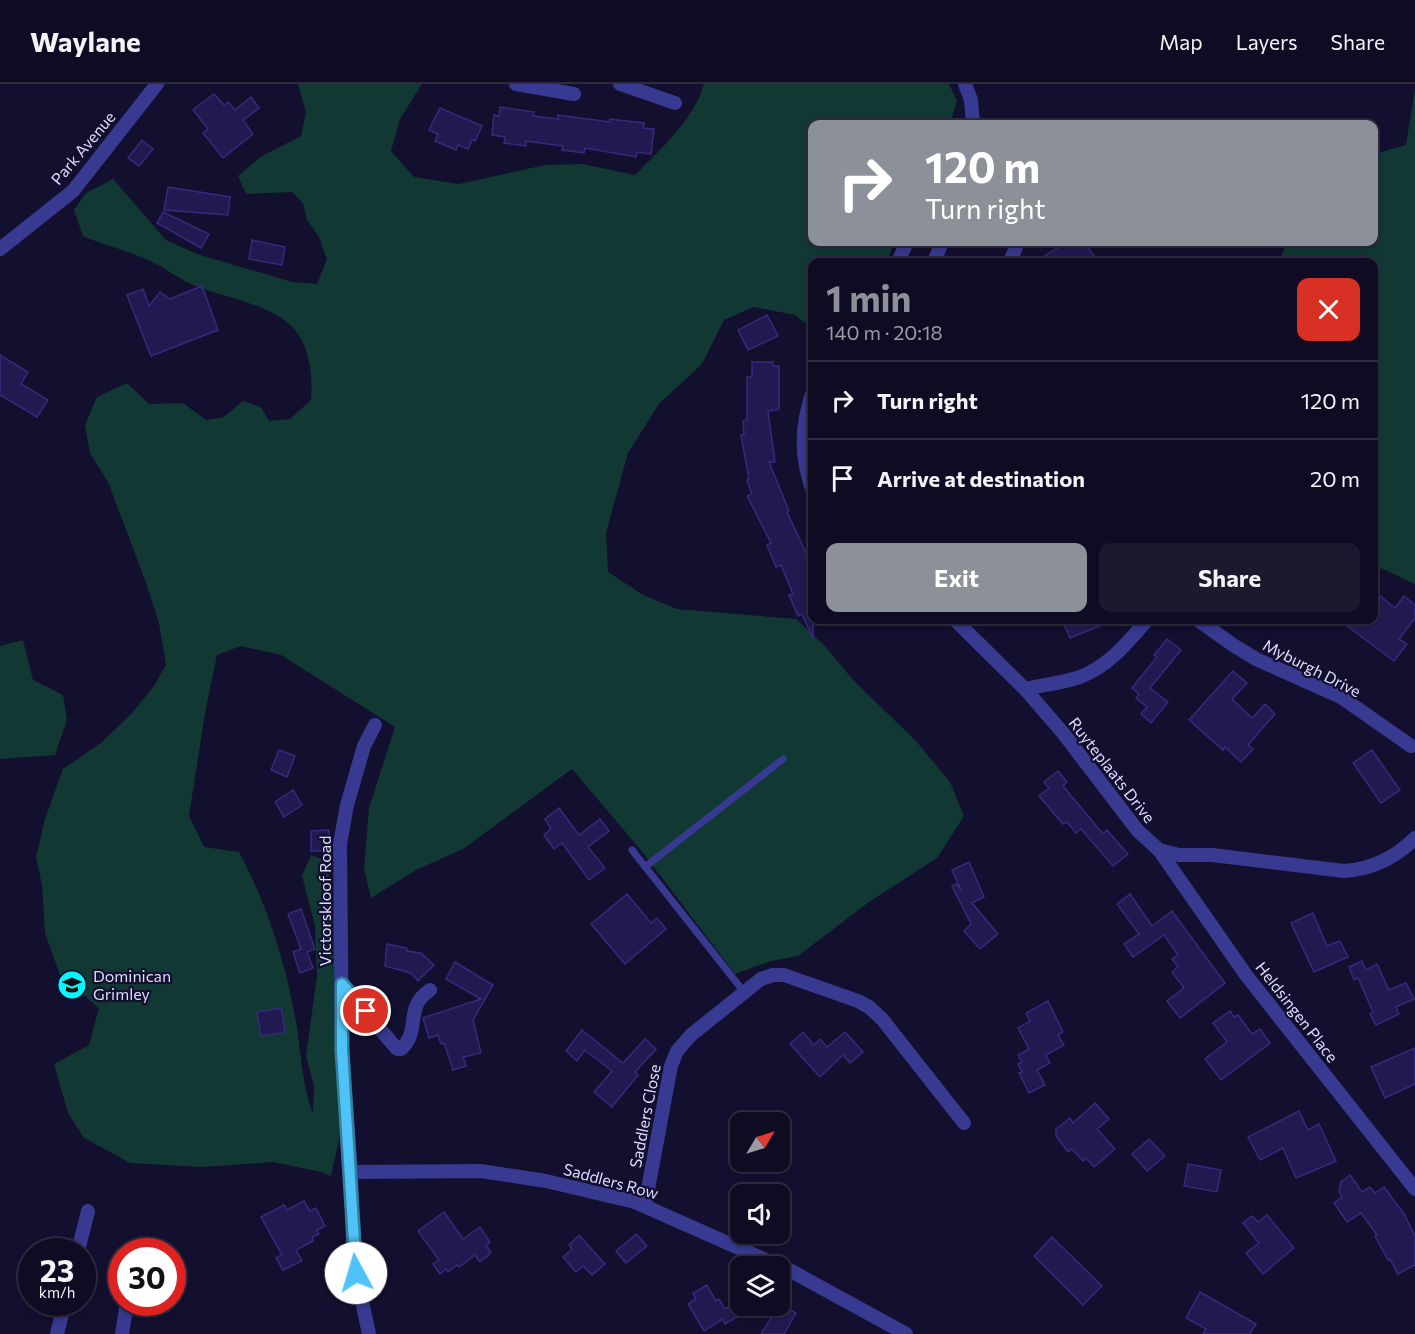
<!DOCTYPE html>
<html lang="en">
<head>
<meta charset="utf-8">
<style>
  body { margin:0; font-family:Commissioner,sans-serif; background:#1c192f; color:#f1f3f6; height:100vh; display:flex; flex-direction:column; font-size:22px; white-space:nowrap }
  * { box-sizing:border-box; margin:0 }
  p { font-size:20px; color:#9b9ba5 }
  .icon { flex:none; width:33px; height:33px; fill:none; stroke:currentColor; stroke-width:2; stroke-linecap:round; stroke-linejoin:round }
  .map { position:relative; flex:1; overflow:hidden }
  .drawer { position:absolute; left:808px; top:174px; width:570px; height:366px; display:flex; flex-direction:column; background:#0e0b22; border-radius:12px; box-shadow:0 3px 9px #0003,0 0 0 2px #2e2b40 }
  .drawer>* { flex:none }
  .guide { position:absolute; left:808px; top:36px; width:570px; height:126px; border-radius:12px; box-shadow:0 3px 9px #0003,0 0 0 2px #2e2b40; background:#8c9099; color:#fff; overflow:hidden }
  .needle { width:39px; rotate:52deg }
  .buttons { position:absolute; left:730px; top:1028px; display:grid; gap:12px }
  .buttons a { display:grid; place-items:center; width:60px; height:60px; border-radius:12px; background:#0e0b22; box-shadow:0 3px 9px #0003,0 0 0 2px #2e2b40; font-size:30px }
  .speed { position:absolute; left:18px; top:1154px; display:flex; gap:12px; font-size:30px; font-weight:700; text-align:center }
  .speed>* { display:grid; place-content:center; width:78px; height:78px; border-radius:50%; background:#0e0b22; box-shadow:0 3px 9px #0003,0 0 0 2px #2e2b40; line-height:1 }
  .speed small { font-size:15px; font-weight:400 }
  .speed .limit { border:9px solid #d22; background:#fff; color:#111 }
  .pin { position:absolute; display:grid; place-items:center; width:51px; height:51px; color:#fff; margin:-26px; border:3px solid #fff; border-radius:50%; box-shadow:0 2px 6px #0007 }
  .me { position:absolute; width:66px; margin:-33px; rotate:354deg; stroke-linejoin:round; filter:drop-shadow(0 0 4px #0008) }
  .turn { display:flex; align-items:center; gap:21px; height:126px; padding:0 18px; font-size:27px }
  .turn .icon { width:78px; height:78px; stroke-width:2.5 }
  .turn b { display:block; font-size:42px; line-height:51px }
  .round { display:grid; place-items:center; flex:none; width:63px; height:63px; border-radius:12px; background:#1c192f }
  .overview { display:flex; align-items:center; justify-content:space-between; height:102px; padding:0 18px }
  h1 { font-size:36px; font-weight:700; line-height:45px; color:#8c9099 }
  .button { display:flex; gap:12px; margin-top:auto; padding:12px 18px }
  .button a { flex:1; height:69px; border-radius:12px; background:#8c9099; color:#fff; font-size:24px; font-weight:700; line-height:69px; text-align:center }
  .button a+a { background:#1c192f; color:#f1f3f6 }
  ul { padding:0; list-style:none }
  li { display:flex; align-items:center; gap:18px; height:78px; padding:0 18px; border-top:2px solid #2e2b40 }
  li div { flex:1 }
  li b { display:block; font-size:22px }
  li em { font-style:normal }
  header { display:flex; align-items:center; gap:36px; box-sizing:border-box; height:84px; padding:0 30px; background:#0e0b22; border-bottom:2px solid #2e2b40 }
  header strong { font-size:28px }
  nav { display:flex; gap:33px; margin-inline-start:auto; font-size:21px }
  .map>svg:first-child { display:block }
  .green { fill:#123834 }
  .building { fill:#211a50; stroke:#352a7e; stroke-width:1.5 }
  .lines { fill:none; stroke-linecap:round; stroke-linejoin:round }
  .lane { stroke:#373a90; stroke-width:7 }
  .street { stroke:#373a90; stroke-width:14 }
  .route-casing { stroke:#337fa1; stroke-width:15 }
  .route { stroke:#4fc3f7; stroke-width:10 }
  .labels { text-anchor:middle; stroke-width:4.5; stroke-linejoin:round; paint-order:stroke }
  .street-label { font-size:16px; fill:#dedcff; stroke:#130f2e }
  .poi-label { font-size:16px; fill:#dedcff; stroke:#130f2e; text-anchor:start }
</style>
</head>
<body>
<header>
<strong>Waylane</strong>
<nav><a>Map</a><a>Layers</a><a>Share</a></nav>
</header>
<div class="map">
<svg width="1415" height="1250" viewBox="0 0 1415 1250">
  <rect width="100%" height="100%" fill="#130f2e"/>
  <g class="green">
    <path d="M298 0H422L400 35 391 67 414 93 459 100 545 81 582 80 635 91C659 67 695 34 704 0H949L957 17 950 40H813V158H894L887 178H813V245L795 231 754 223 724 236 702 280 659 320 628 369 606 449 608 488 643 511 677 525 796 535 824 561 854 597 916 657 950 698 964 732 937 774 869 818 798 872 771 877 735 890 640 765 572 685 463 765 416 786 371 814 364 785 369 724 395 643 281 571 241 562 217 571 205 629 189 732 204 763 239 768C268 822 287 883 297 944 301 973 303 1002 313 1030L314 1002 306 972 317 892 315 842 302 792 311 771 326 777 336 834 343 1016 339 1056 331 1092 321 1088 273 1078 204 1083 130 1079 84 1054 68 1029 54 980 89 961 99 924 60 891 45 849 42 801 36 773 45 735 63 685 101 659 132 629 154 602 166 581 159 539 145 496 108 398 90 369 85 341 97 313 127 299 149 320 183 319 206 336 224 333 243 317 261 323 269 337 290 335 311 316C313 293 310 264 295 246 275 221 225 214 196 202 180 196 167 185 152 178 130 167 106 162 83 152L74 126 86 109 113 95 166 156 197 170 292 198 317 200 327 175 319 153 307 136 303 119 292 108 246 110 238 92 262 72 301 52 306 28Z"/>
    <polygon points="1415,5 1415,500 1374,481 1374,178 1279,178 1287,158 1374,158 1374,70 1406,61"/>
    <polygon points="23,556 33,596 63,611 67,636 55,671 0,675 0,562"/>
  </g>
  <g class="building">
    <polygon points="214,10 224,21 228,18 235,26 251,13 259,24 243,36 253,50 223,74 203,49 208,45 193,26"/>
    <polygon points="500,23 534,28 533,32 558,35 558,31 610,38 610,35 644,39 643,44 654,45 651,70 637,68 636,73 585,64 584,69 562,66 563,62 526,57 526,62 504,59 505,53 492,51 494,31 499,32"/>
    <polygon points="440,24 482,42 475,57 472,56 468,65 458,61 456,66 435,57 438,50 429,46"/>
    <polygon points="142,56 153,65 139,82 128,74"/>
    <polygon points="168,103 230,113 228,131 164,126"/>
    <polygon points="163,128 209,150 201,164 157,139"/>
    <polygon points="252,156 285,163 282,181 249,175"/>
    <polygon points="1067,158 1084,158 1094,172 1084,178 1035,178"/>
    <polygon points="202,202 218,246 151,272 127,211 143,205 149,222 160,208 170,215"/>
    <polygon points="767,231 778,252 748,266 738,246"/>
    <polygon points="0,271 28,288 21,300 48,316 37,333 0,311"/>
    <polygon points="752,278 773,278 773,282 779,282 779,325 768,327 775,378 769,378 789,427 787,428 813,484 813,555 802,530 798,532 789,511 793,510 781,481 776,483 767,461 771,459 747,412 752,410 747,396 749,395 741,351 744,351 743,337 747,336 747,293 752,293"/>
    <polygon points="1374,507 1395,524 1404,512 1415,521 1415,534 1399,555 1407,560 1394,577 1339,536 1374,536"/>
    <polygon points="1062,536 1114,536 1070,554"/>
    <polygon points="1167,555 1181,566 1150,604 1168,618 1151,639 1141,630 1147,623 1136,614 1139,610 1132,604 1157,573 1154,571"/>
    <polygon points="1233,587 1247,599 1232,615 1252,634 1265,620 1275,630 1248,661 1253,665 1241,678 1225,663 1223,666 1189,636"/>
    <polygon points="279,666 295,672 287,693 271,686"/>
    <polygon points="1372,666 1400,706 1381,719 1353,679"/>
    <polygon points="1058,687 1067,698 1063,702 1103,750 1107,746 1128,770 1113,782 1081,745 1076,749 1067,738 1063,740 1039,712 1049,704 1044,698"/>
    <polygon points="293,706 302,721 284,733 275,718"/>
    <polygon points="559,724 579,751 600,735 609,747 588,763 605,784 589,796 562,759 554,765 544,751 551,745 545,735"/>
    <polygon points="329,746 330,767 311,767 311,747"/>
    <polygon points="969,778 984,813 972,819 998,850 980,865 964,847 971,840 952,802 956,800 961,806 952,786"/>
    <polygon points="627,810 651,839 657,834 666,845 625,880 591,840"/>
    <polygon points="1130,810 1152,842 1172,827 1225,899 1180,934 1167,917 1184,904 1172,888 1178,883 1172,875 1178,871 1164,851 1133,873 1124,860 1139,850 1117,820"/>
    <polygon points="301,825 315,865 307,868 313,884 300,889 293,868 301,865 288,830"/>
    <polygon points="1313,829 1327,862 1340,857 1348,873 1314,888 1291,839"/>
    <polygon points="387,860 407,864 407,867 421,869 434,881 418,897 411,889 385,882"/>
    <polygon points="1362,877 1366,886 1377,880 1389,906 1406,899 1414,915 1396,923 1399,930 1376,941 1370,930 1373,928 1358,894 1354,896 1349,883"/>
    <polygon points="455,878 493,901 473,936 481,969 463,973 466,982 453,986 444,959 441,960 438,951 429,954 423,934 481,915 446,895"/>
    <polygon points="1048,917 1063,948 1058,951 1064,961 1046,971 1050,979 1037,986 1045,1001 1029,1009 1019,989 1022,988 1018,980 1022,978 1018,971 1029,965 1018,944 1030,937 1026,929"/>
    <polygon points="281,924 285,948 261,952 257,928"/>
    <polygon points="1230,927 1234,933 1238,931 1252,950 1260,945 1270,959 1221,996 1205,975 1227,958 1213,939"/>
    <polygon points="582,946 623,979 645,955 656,965 635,988 638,991 612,1023 594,1008 612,987 585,966 577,977 566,967"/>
    <polygon points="803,948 814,961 820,955 827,963 845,948 863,968 850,979 843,971 820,993 790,960"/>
    <polygon points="1415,964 1415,1000 1385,1014 1371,983"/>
    <polygon points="1095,1019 1109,1035 1097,1045 1115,1065 1094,1083 1086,1074 1083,1077 1072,1065 1068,1068 1056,1052 1056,1045 1070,1034 1073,1039"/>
    <polygon points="1299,1027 1308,1046 1319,1040 1336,1077 1296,1094 1283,1064 1260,1076 1248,1053"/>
    <polygon points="1149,1055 1165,1072 1147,1087 1132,1070"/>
    <polygon points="1188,1080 1221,1086 1217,1108 1184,1102"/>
    <polygon points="1350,1091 1362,1108 1370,1103 1375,1109 1384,1103 1404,1130 1415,1152 1415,1181 1398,1190 1390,1175 1388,1176 1375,1152 1377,1151 1361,1129 1347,1138 1334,1119 1342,1113 1339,1107 1341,1098"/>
    <polygon points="304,1117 310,1127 316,1124 325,1142 317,1146 319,1150 312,1153 313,1157 296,1166 302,1177 283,1186 276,1174 282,1171 261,1133 284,1121 287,1126"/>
    <polygon points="444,1128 463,1155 480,1143 490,1158 486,1161 491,1169 480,1178 475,1171 459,1183 457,1181 448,1188 446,1185 440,1190 433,1180 439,1176 418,1147"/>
    <polygon points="1267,1131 1294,1164 1263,1190 1246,1169 1259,1159 1243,1139 1252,1132 1258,1138"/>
    <polygon points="636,1150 647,1162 626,1179 616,1167"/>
    <polygon points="579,1151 605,1180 592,1191 583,1182 576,1188 563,1173 572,1165 569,1161"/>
    <polygon points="1052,1153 1102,1202 1083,1221 1034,1172"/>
    <polygon points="707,1201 716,1217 719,1215 725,1225 736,1219 742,1230 725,1240 723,1235 704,1247 688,1220 696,1215 693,1209"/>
    <polygon points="1200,1208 1256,1240 1250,1250 1203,1250 1206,1245 1186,1234"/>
    <polygon points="780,1220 796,1229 784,1250 761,1250"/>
  </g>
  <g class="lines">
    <g class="lane">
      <polyline points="632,766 744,908"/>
      <polyline points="645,783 783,675"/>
    </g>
    <g class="street">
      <polyline points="516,0 574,10"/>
      <polyline points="620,0 675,19"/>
      <polyline points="965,0 971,16 973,40"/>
      <polyline points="0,165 73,107 157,0"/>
      <polyline points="898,178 907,158"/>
      <polyline points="934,178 942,158"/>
      <polyline points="1010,178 1018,158"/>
      <path d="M813 307C801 342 800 373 813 407"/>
      <path d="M955 536 1025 605 1063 649 1138 747 1159 766 1179 771H1212L1344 787C1373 785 1395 774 1415 754"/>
      <polyline points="1198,536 1233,561 1256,575 1341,613 1411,662"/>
      <path d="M1025 605C1043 601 1062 599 1080 593 1109 582 1128 558 1147 536"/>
      <polyline points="1159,766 1246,891 1415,1105"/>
      <path d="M342 900 397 965H401C422 946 403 924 430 906"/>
      <polyline points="351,1088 481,1087 546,1097 635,1118 793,1188 906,1250"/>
      <polyline points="645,1121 671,982 677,967 691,951 761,895 773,891 784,891 858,917 869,923 882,935 964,1039"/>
      <polyline points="78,1167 88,1127"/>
      <polyline points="57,1250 65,1218"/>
      <polyline points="122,1250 127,1218"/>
      <polyline points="369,1250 356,1189 353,1161 351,1088 342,966 340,760 347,721 364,662 375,641"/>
    </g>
  </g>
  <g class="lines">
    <g class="route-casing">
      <polyline id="route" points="356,1189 342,966 342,900 366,927"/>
    </g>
    <use href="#route" class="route"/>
  </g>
  <defs>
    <g id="school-disc" transform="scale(1.5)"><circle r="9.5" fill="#08f7ff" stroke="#130f2e"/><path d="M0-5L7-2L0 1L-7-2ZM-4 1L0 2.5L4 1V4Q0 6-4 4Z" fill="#111"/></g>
  </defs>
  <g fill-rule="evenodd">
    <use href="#school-disc" x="72" y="901"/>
  </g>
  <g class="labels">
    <g class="street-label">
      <text transform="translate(83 64) rotate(-50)" y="6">Park Avenue</text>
      <text transform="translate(1312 584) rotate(27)" y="6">Myburgh Drive</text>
      <text transform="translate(1112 686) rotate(52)" y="6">Ruyteplaats Drive</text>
      <text transform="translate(325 817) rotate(-90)" y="6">Victorskloof Road</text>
      <text transform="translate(1297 928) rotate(52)" y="6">Heldsingen Place</text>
      <text transform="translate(645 1032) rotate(-79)" y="6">Saddlers Close</text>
      <text transform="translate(611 1097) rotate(15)" y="6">Saddlers Row</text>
    </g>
    <g class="poi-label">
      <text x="93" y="898">Dominican<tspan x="93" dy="18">Grimley</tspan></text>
    </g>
  </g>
</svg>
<div class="buttons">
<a><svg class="needle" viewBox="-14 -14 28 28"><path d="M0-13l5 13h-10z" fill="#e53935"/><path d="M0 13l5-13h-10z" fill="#9b9ba5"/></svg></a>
<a><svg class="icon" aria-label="sound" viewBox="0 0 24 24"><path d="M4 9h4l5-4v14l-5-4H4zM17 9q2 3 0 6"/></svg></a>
<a><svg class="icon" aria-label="layers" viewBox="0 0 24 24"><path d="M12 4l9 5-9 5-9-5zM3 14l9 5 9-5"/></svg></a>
</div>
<div class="speed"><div>23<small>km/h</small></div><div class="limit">30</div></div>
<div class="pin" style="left:366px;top:927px;background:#d93025"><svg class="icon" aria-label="arrive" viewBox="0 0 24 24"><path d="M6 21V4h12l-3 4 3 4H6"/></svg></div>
<svg class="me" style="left:356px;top:1189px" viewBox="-20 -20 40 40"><circle r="19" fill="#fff"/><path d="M0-13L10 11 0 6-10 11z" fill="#4fc3f7"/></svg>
<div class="guide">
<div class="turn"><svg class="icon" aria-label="right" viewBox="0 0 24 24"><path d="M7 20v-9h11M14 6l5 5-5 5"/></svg><div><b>120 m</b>Turn right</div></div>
</div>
<section class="drawer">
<div class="overview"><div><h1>1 min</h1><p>140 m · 20:18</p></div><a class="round" style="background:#d93025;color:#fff"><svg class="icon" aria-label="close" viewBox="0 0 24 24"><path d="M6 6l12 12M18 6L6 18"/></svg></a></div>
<ul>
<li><svg class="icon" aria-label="right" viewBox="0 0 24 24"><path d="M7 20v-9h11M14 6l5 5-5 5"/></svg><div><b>Turn right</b></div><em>120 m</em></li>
<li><svg class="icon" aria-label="arrive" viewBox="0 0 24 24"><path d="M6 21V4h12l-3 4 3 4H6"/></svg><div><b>Arrive at destination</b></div><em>20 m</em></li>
</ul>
<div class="button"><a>Exit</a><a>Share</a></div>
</section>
</div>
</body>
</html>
